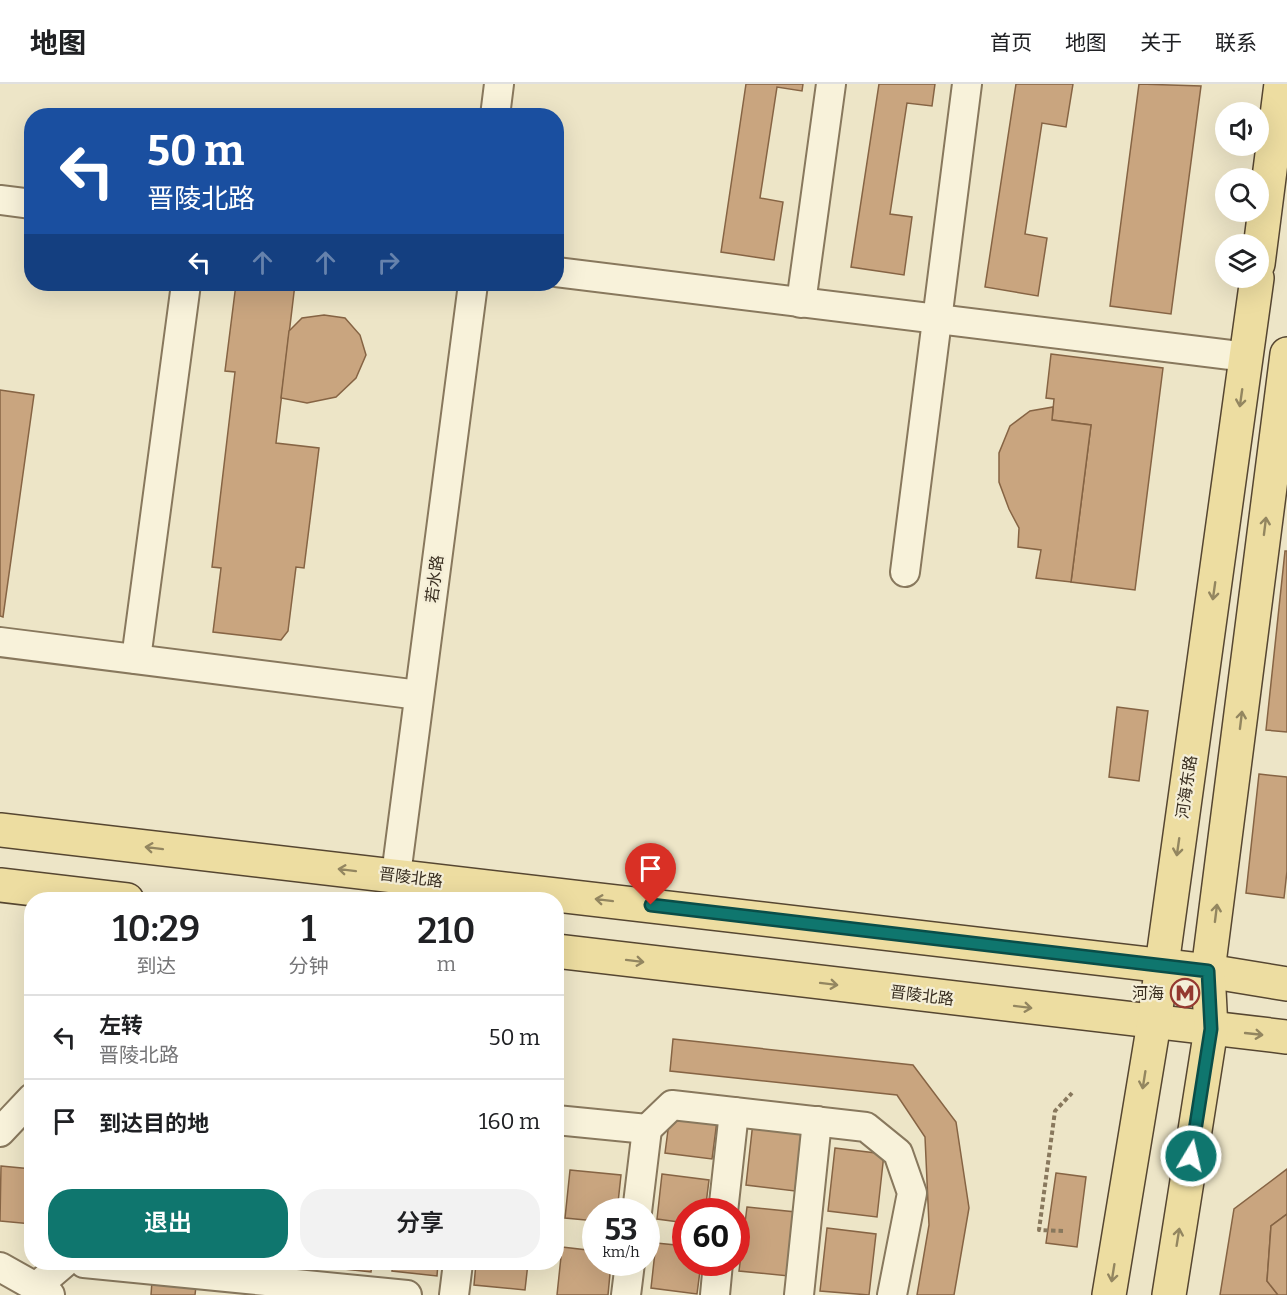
<!DOCTYPE html>
<html lang="zh">
<head>
<meta charset="utf-8">
<style>
  body { margin:0; font-family:Bitter,"Noto Sans SC",serif; background:#f2f2f2; color:#202124; height:100vh; display:flex; flex-direction:column; font-size:22px; white-space:nowrap }
  * { box-sizing:border-box; margin:0 }
  p { font-size:20px; color:#757577 }
  .icon { flex:none; width:33px; height:33px; fill:none; stroke:currentColor; stroke-width:2; stroke-linecap:round; stroke-linejoin:round }
  .map { position:relative; flex:1; overflow:hidden }
  .drawer { position:absolute; left:24px; top:808px; width:540px; height:378px; display:flex; flex-direction:column; background:#fff; border-radius:24px; box-shadow:0 6px 24px #0002 }
  .drawer>* { flex:none }
  .guide { position:absolute; left:24px; top:24px; width:540px; height:183px; border-radius:24px; box-shadow:0 6px 24px #0002; background:#1a4fa0; color:#fff; overflow:hidden }
  .buttons { position:absolute; left:1215px; top:18px; display:grid; gap:12px }
  .buttons a { display:grid; place-items:center; width:54px; height:54px; border-radius:50%; background:#fff; box-shadow:0 6px 24px #0002; font-size:30px }
  .speed { position:absolute; left:582px; top:1114px; display:flex; gap:12px; font-size:30px; font-weight:700; text-align:center }
  .speed>* { display:grid; place-content:center; width:78px; height:78px; border-radius:50%; background:#fff; box-shadow:0 6px 24px #0002; line-height:1 }
  .speed small { font-size:15px; font-weight:400 }
  .speed .limit { border:9px solid #d22; background:#fff; color:#111 }
  .pin { position:absolute; display:grid; place-items:center; width:51px; height:51px; color:#fff; margin:-62px -26px; border-radius:50% 50% 50% 0; rotate:-45deg; box-shadow:0 0 6px #0007 }
  .pin .icon { rotate:45deg }
  .me { position:absolute; width:66px; margin:-33px; rotate:9deg; stroke-linejoin:round; filter:drop-shadow(0 0 4px #0008) }
  .turn { display:flex; align-items:center; gap:21px; height:126px; padding:0 24px; font-size:27px }
  .turn .icon { width:78px; height:78px; stroke-width:2.5 }
  .turn b { display:block; font-size:42px; line-height:51px }
  .lanes { display:flex; align-items:center; height:57px; padding:0 24px; background:#0003; justify-content:center; gap:30px; direction:ltr }
  .lanes .off { opacity:.35 }
  .eta { display:flex; justify-content:space-evenly; align-items:center; height:102px; text-align:center }
  .eta b { font-size:36px; font-weight:600; line-height:42px }
  .button { display:flex; gap:12px; margin-top:auto; padding:12px 24px }
  .button a { flex:1; height:69px; border-radius:24px; background:#0f766e; color:#fff; font-size:24px; font-weight:600; line-height:69px; text-align:center }
  .button a+a { background:#f2f2f2; color:#202124 }
  ul { padding:0; list-style:none }
  li { display:flex; align-items:center; gap:18px; height:84px; padding:0 24px; border-top:2px solid #e0e0e0 }
  li div { flex:1 }
  li b { display:block; font-size:22px }
  li em { font-style:normal }
  header { display:flex; align-items:center; gap:36px; box-sizing:border-box; height:84px; padding:0 30px; background:#fff; border-bottom:2px solid #e0e0e0 }
  header strong { font-size:28px }
  nav { display:flex; gap:33px; margin-inline-start:auto; font-size:21px }
  .map>svg:first-child { display:block }
  .building { fill:#c9a57f; stroke:#866444; stroke-width:1.5 }
  .lines { fill:none; stroke-linecap:round; stroke-linejoin:round }
  .minor-casing { stroke:#88785d; stroke-width:32 }
  .major-casing { stroke:#564631; stroke-width:36 }
  .path { stroke:#88785d; stroke-width:4; stroke-dasharray:4.5 3; stroke-linecap:butt }
  .minor { stroke:#f8f2da; stroke-width:28 }
  .major { stroke:#eddda1; stroke-width:33 }
  .oneway { stroke:#938660 }
  .route-casing { stroke:#0a4d48; stroke-width:15 }
  .route { stroke:#0f766e; stroke-width:10 }
  .labels { text-anchor:middle; stroke-width:4.5; stroke-linejoin:round; paint-order:stroke }
  .street-label { font-size:16px; fill:#392e20; stroke:#f4eed7 }
  .poi-label { font-size:16px; fill:#392e20; stroke:#f4eed7; text-anchor:end }
</style>
</head>
<body>
<header>
<strong>地图</strong>
<nav><a>首页</a><a>地图</a><a>关于</a><a>联系</a></nav>
</header>
<div class="map">
<svg width="1287" height="1211" viewBox="0 0 1287 1211">
  <rect width="100%" height="100%" fill="#ede5c7"/>
  <g class="building">
    <polygon points="746,0 803,0 802,7 777,3 760,114 783,118 774,176 721,168"/>
    <polygon points="879,0 935,0 932,22 907,19 890,130 912,133 904,191 851,183"/>
    <polygon points="1016,0 1073,0 1066,43 1042,39 1025,150 1047,154 1038,212 985,203"/>
    <polygon points="1139,0 1201,2 1171,230 1110,222"/>
    <polygon points="236,200 295,200 276,359 319,364 304,484 296,483 288,547 281,556 213,548 221,484 212,483 235,288 225,287"/>
    <polygon points="324,231 345,234 360,251 366,271 356,294 336,313 307,319 281,314 289,247 302,234"/>
    <polygon points="1051,270 1163,284 1135,506 1071,498 1091,341 1052,336 1054,315 1046,314"/>
    <polygon points="0,306 34,311 3,533 0,532"/>
    <polygon points="1053,323 1052,336 1091,341 1071,498 1036,494 1041,466 1018,463 1019,444 1009,425 999,398 999,369 1010,342 1030,327"/>
    <polygon points="1285,467 1287,467 1287,648 1266,646"/>
    <polygon points="1117,623 1148,627 1139,697 1109,693"/>
    <polygon points="1259,690 1287,693 1287,787 1284,814 1246,809"/>
    <polygon points="673,955 913,981 956,1038 969,1124 954,1211 917,1211 929,1141 925,1053 897,1011 670,987"/>
    <polygon points="671,1023 718,1029 712,1075 665,1069"/>
    <polygon points="753,1038 802,1043 795,1107 746,1101"/>
    <polygon points="835,1064 884,1070 877,1133 828,1127"/>
    <polygon points="1,1082 32,1085 32,1140 0,1137"/>
    <polygon points="1287,1085 1287,1130 1271,1142 1267,1197 1278,1211 1220,1211 1234,1125"/>
    <polygon points="570,1086 621,1091 617,1128 596,1128 596,1137 565,1134"/>
    <polygon points="1056,1089 1086,1093 1077,1163 1046,1159"/>
    <polygon points="662,1090 709,1096 705,1128 686,1128 686,1139 657,1135"/>
    <polygon points="747,1123 796,1128 789,1192 739,1187"/>
    <polygon points="1287,1130 1287,1211 1278,1211 1267,1197 1271,1142"/>
    <polygon points="827,1144 876,1150 869,1211 820,1207"/>
    <polygon points="656,1159 686,1162 686,1179 701,1179 697,1210 651,1204"/>
    <polygon points="562,1163 596,1167 596,1179 611,1179 608,1211 557,1211"/>
    <polygon points="326,1179 372,1179 371,1188 326,1183"/>
    <polygon points="393,1179 438,1179 437,1192 392,1187"/>
    <polygon points="476,1179 528,1179 525,1206 474,1201"/>
    <polygon points="152,1197 196,1202 195,1211 151,1211"/>
  </g>
  <g class="lines">
    <g class="minor-casing">
      <g id="minor">
        <polyline points="495,32 499,0"/>
        <polyline points="0,116 32,120"/>
        <polyline points="556,188 1247,273"/>
        <polyline points="801,219 831,0"/>
        <polyline points="905,488 967,0"/>
        <polyline points="0,558 419,611"/>
        <polyline points="136,575 186,200"/>
        <polyline points="396,791 473,200"/>
        <polyline points="556,1036 647,1045 672,1021 866,1043 898,1069 912,1109 892,1211"/>
        <polyline points="0,1048 32,1014"/>
        <polyline points="637,1128 647,1045"/>
        <polyline points="723,1128 734,1028"/>
        <polyline points="84,1179 407,1211"/>
        <polyline points="0,1183 50,1211"/>
        <polyline points="36,1203 64,1179"/>
        <polyline points="454,1211 458,1179"/>
        <polyline points="626,1211 630,1179"/>
        <polyline points="715,1211 718,1179"/>
        <polyline points="799,1211 817,1037"/>
      </g>
    </g>
    <g class="major-casing">
      <g id="major">
        <polyline points="1258,180 1281,0"/>
        <polyline points="0,746 1208,887 1287,900"/>
        <polyline points="0,801 127,816"/>
        <polyline points="556,867 1287,953"/>
        <polyline points="1109,1211 1154,939 1257,194"/>
        <polyline points="1169,1211 1211,945 1208,887 1287,270"/>
      </g>
    </g>
    <polyline class="path" points="1063,1147 1039,1146 1055,1027 1072,1009"/>
    <use href="#minor" class="minor"/>
    <use href="#major" class="major"/>
  </g>
  <defs><path id="oneway-shaft" d="M-6 0H5M1.5-3L5.5 0L1.5 3" fill="none" stroke-width="1.6" stroke-linecap="round" stroke-linejoin="round" transform="scale(1.5)"/></defs>
  <g class="oneway">
    <use href="#oneway-shaft" transform="translate(1241 314) rotate(98)"/>
    <use href="#oneway-shaft" transform="translate(1265 442) rotate(-83)"/>
    <use href="#oneway-shaft" transform="translate(1214 507) rotate(98)"/>
    <use href="#oneway-shaft" transform="translate(1241 636) rotate(-83)"/>
    <use href="#oneway-shaft" transform="translate(1178 763) rotate(98)"/>
    <use href="#oneway-shaft" transform="translate(154 764) rotate(-173)"/>
    <use href="#oneway-shaft" transform="translate(347 786) rotate(-173)"/>
    <use href="#oneway-shaft" transform="translate(604 816) rotate(-173)"/>
    <use href="#oneway-shaft" transform="translate(1216 829) rotate(-83)"/>
    <use href="#oneway-shaft" transform="translate(635 877) rotate(7)"/>
    <use href="#oneway-shaft" transform="translate(829 900) rotate(7)"/>
    <use href="#oneway-shaft" transform="translate(1023 923) rotate(7)"/>
    <use href="#oneway-shaft" transform="translate(1254 950) rotate(6)"/>
    <use href="#oneway-shaft" transform="translate(1144 996) rotate(99)"/>
    <use href="#oneway-shaft" transform="translate(1178 1153) rotate(-81)"/>
    <use href="#oneway-shaft" transform="translate(1113 1189) rotate(99)"/>
  </g>
  <g class="lines">
    <g class="route-casing">
      <polyline id="route" points="651,821 1208,887 1211,945 1191,1072"/>
    </g>
    <use href="#route" class="route"/>
  </g>
  <defs>
    <g id="metro-ring" transform="scale(1.5)"><circle r="9.5" fill="#f4eed7" stroke="#943930" stroke-width="1.5"/><path d="M-5.5 5V-5H-3L0 0L3-5H5.5V5H3V-.5L0 4L-3-.5V5Z" fill="#943930"/></g>
  </defs>
  <g fill-rule="evenodd">
    <use href="#metro-ring" x="1185" y="909"/>
  </g>
  <g class="labels">
    <g class="street-label">
      <text transform="translate(434 495) rotate(-83)" y="6">若水路</text>
      <text transform="translate(1186 703) rotate(-82)" y="6">河海东路</text>
      <text transform="translate(411 793) rotate(7)" y="6">晋陵北路</text>
      <text transform="translate(922 911) rotate(7)" y="6">晋陵北路</text>
    </g>
    <g class="poi-label">
      <text x="1164" y="915">河海</text>
    </g>
  </g>
</svg>
<div class="buttons">
<a><svg class="icon" aria-label="sound" viewBox="0 0 24 24"><path d="M4 9h4l5-4v14l-5-4H4zM17 9q2 3 0 6"/></svg></a>
<a><svg class="icon" aria-label="search" viewBox="0 0 24 24"><circle cx="10" cy="10" r="6"/><path d="M15 15l6 6"/></svg></a>
<a><svg class="icon" aria-label="layers" viewBox="0 0 24 24"><path d="M12 4l9 5-9 5-9-5zM3 14l9 5 9-5"/></svg></a>
</div>
<div class="speed"><div>53<small>km/h</small></div><div class="limit">60</div></div>
<div class="pin" style="left:651px;top:821px;background:#d93025"><svg class="icon" aria-label="arrive" viewBox="0 0 24 24"><path d="M6 21V4h12l-3 4 3 4H6"/></svg></div>
<svg class="me" style="left:1191px;top:1072px" viewBox="-20 -20 40 40"><circle r="17" fill="#0f766e" stroke="#fff" stroke-width="3"/><path d="M0-11L8 9 0 5-8 9z" fill="#fff"/></svg>
<div class="guide">
<div class="turn"><svg class="icon" aria-label="left" viewBox="0 0 24 24"><path d="M17 20v-9H6M10 6l-5 5 5 5"/></svg><div><b>50 m</b>晋陵北路</div></div>
<div class="lanes"><svg class="icon" aria-label="left" viewBox="0 0 24 24"><path d="M17 20v-9H6M10 6l-5 5 5 5"/></svg><svg class="icon off" aria-label="ahead" viewBox="0 0 24 24"><path d="M12 20V5M6 11l6-6 6 6"/></svg><svg class="icon off" aria-label="ahead" viewBox="0 0 24 24"><path d="M12 20V5M6 11l6-6 6 6"/></svg><svg class="icon off" aria-label="right" viewBox="0 0 24 24"><path d="M7 20v-9h11M14 6l5 5-5 5"/></svg></div>
</div>
<section class="drawer">
<div class="eta">
<div><b>10:29</b><p>到达</p></div>
<div><b>1</b><p>分钟</p></div>
<div><b>210</b><p>m</p></div>
</div>
<ul>
<li><svg class="icon" aria-label="left" viewBox="0 0 24 24"><path d="M17 20v-9H6M10 6l-5 5 5 5"/></svg><div><b>左转</b><p>晋陵北路</p></div><em>50 m</em></li>
<li><svg class="icon" aria-label="arrive" viewBox="0 0 24 24"><path d="M6 21V4h12l-3 4 3 4H6"/></svg><div><b>到达目的地</b></div><em>160 m</em></li>
</ul>
<div class="button"><a>退出</a><a>分享</a></div>
</section>
</div>
</body>
</html>
